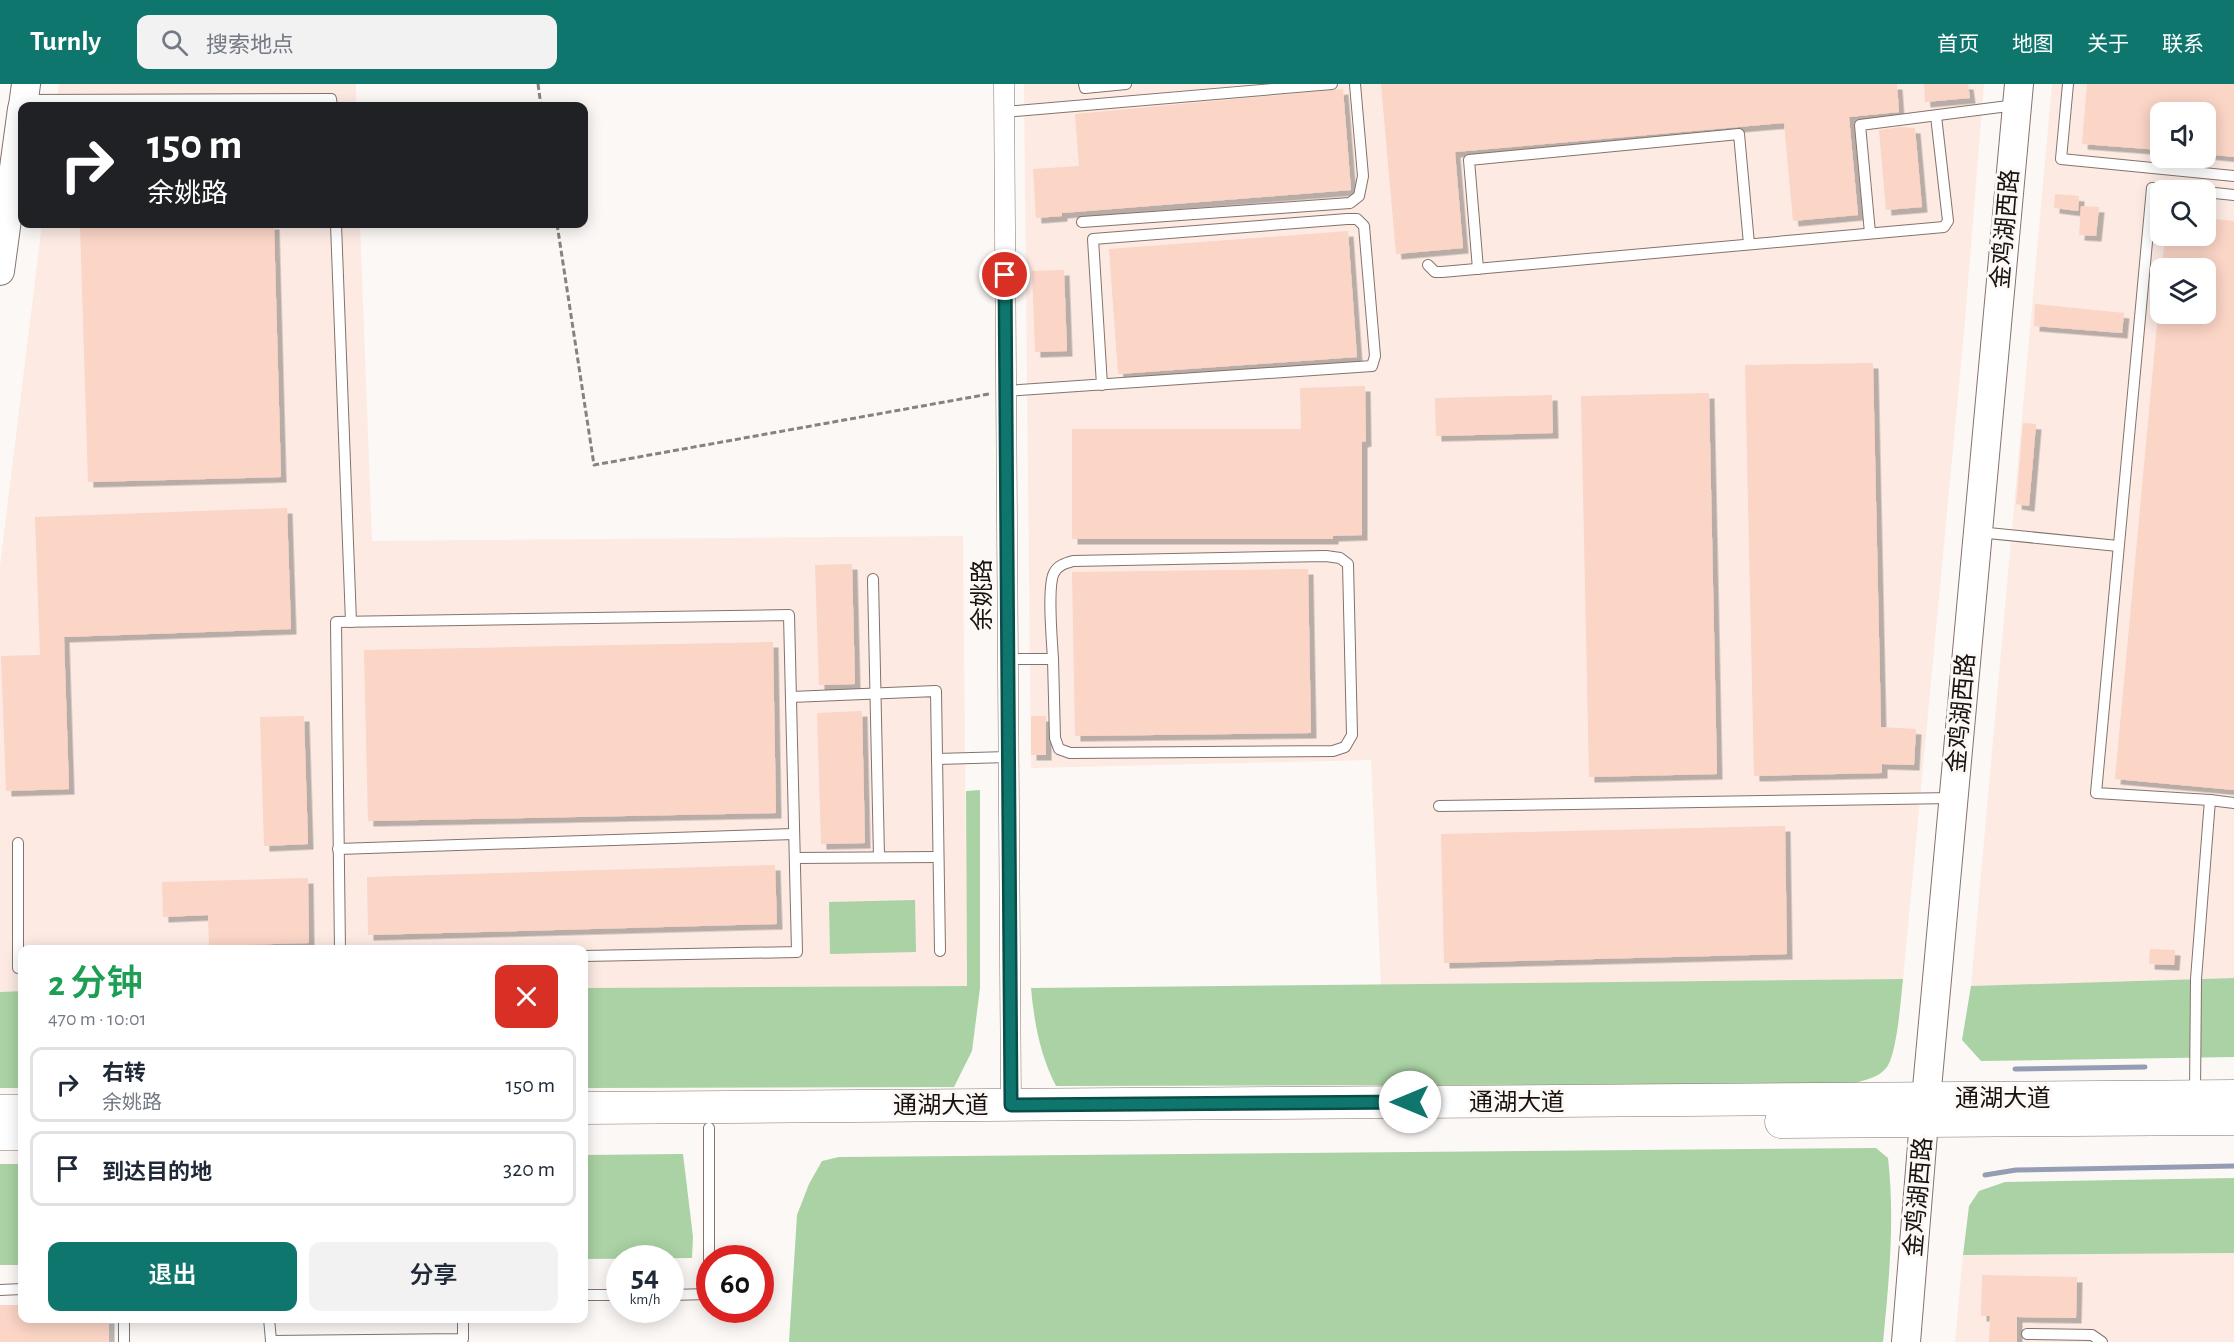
<!DOCTYPE html>
<html lang="zh">
<head>
<meta charset="utf-8">
<style>
  body { margin:0; font-family:"Alegreya Sans","Noto Sans SC",sans-serif; background:#f2f2f3; color:#1f2937; height:100vh; display:flex; flex-direction:column; font-size:22px; white-space:nowrap }
  * { box-sizing:border-box; margin:0 }
  p { font-size:20px; color:#747a83 }
  .icon { flex:none; width:33px; height:33px; fill:none; stroke:currentColor; stroke-width:2; stroke-linecap:round; stroke-linejoin:round }
  .map { position:relative; flex:1; overflow:hidden }
  .panel { position:absolute; left:18px; top:861px; width:570px; height:378px; display:flex; flex-direction:column; background:#fff; border-radius:12px; box-shadow:0 3px 15px #0003 }
  .panel>* { flex:none }
  .hud { position:absolute; left:18px; top:18px; width:570px; height:126px; border-radius:12px; box-shadow:0 3px 15px #0003; background:#202124; color:#fff; overflow:hidden }
  .tools { position:absolute; left:2150px; top:18px; display:grid; gap:12px }
  .tools a { display:grid; place-items:center; width:66px; height:66px; border-radius:12px; background:#fff; box-shadow:0 3px 15px #0003; font-size:30px }
  .speed { position:absolute; left:606px; top:1161px; display:flex; gap:12px; font-size:30px; font-weight:700; text-align:center }
  .speed>* { display:grid; place-content:center; width:78px; height:78px; border-radius:50%; background:#fff; box-shadow:0 3px 15px #0003; line-height:1 }
  .speed small { font-size:15px; font-weight:400 }
  .speed .limit { border:9px solid #d22; background:#fff; color:#111 }
  .pin { position:absolute; display:grid; place-items:center; width:51px; height:51px; color:#fff; margin:-26px; border:3px solid #fff; border-radius:50%; box-shadow:0 2px 6px #0007 }
  .me { position:absolute; width:66px; margin:-33px; rotate:270deg; stroke-linejoin:round; filter:drop-shadow(0 0 4px #0008) }
  .turn { display:flex; align-items:center; gap:21px; height:126px; padding:0 30px; font-size:27px }
  .turn .icon { width:78px; height:78px; stroke-width:2.5 }
  .turn b { display:block; font-size:42px; line-height:51px }
  .round { display:grid; place-items:center; flex:none; width:63px; height:63px; border-radius:12px; background:#f2f2f3 }
  .head { display:flex; align-items:center; justify-content:space-between; height:102px; padding:0 30px }
  h1 { font-size:36px; font-weight:600; line-height:45px; color:#1e9e55 }
  .button { display:flex; gap:12px; margin-top:auto; padding:12px 30px }
  .button a { flex:1; height:69px; border-radius:12px; background:#0f766e; color:#fff; font-size:24px; font-weight:600; line-height:69px; text-align:center }
  .button a+a { background:#f2f2f3; color:#1f2937 }
  ul { padding:0; list-style:none }
  li { display:flex; align-items:center; gap:18px; height:75px; margin:0 12px 9px; padding:0 18px; border:3px solid #e0e1e3; border-radius:12px }
  li div { flex:1 }
  li b { display:block; font-size:22px }
  li em { font-style:normal }
  header { display:flex; align-items:center; gap:36px; box-sizing:border-box; height:84px; padding:0 30px; background:#0f766e; color:#fff }
  header strong { font-size:28px }
  nav { display:flex; gap:33px; margin-inline-start:auto; font-size:21px }
  .search { width:420px; height:54px; background:#f2f2f3; display:flex; align-items:center; gap:15px; box-sizing:border-box; padding:0 21px; border-radius:12px; color:#747a83; font-size:22px }
  .map>svg:first-child { display:block }
  .built { fill:#fceae3; fill-rule:evenodd }
  .green { fill:#aad2a4 }
  .lines { fill:none; stroke-linecap:round; stroke-linejoin:round }
  .stream { stroke:#949db3; stroke-width:5 }
  .building { fill:#fbd5c6; filter:url(#shadow) }
  .lane-casing { stroke:#85736b; stroke-width:12 }
  .street-casing { stroke:#85736b; stroke-width:21 }
  .secondary-casing { stroke:#85736b; stroke-width:30 }
  .primary-casing { stroke:#85736b; stroke-width:33 }
  .path { stroke:#87827f; stroke-width:3; stroke-dasharray:6 3; stroke-linecap:butt }
  .lane { stroke:#fff; stroke-width:10 }
  .street { stroke:#fff; stroke-width:20 }
  .secondary { stroke:#fff; stroke-width:28 }
  .primary { stroke:#fff; stroke-width:32 }
  .route-casing { stroke:#0a4d48; stroke-width:15 }
  .route { stroke:#0f766e; stroke-width:10 }
  .labels { text-anchor:middle; stroke-width:6; stroke-linejoin:round; paint-order:stroke }
  .street-label { font-size:24px; fill:#19120f; stroke:#fcf8f6 }
</style>
</head>
<body>
<header>
<strong>Turnly</strong>
<div class="search"><svg class="icon" aria-label="search" viewBox="0 0 24 24"><circle cx="10" cy="10" r="6"/><path d="M15 15l6 6"/></svg>搜索地点</div>
<nav><a>首页</a><a>地图</a><a>关于</a><a>联系</a></nav>
</header>
<div class="map">
<svg width="2234" height="1258" viewBox="0 0 2234 1258">
  <defs>
    <filter id="shadow"><feDropShadow dx="5.5" dy="5.5" stdDeviation="0" flood-color="#0004"/></filter>
  </defs>
  <rect width="100%" height="100%" fill="#fcf8f6"/>
  <g class="built">
    <polygon points="59,0 356,0 356,22 56,22"/>
    <polygon points="1024,0 1984,0 1964,248 1903,895 1381,901 1371,676 1031,684"/>
    <path d="M2052 0H2234V894L1971 902ZM2160 28H2205V74H2160ZM2160 106H2205V152H2160ZM2160 184H2205V230H2160Z"/>
    <polygon points="42,140 360,140 372,457 963,452 967,902 584,904 584,866 22,866 22,907 0,908 0,482"/>
    <polygon points="2234,1169 2234,1258 1955,1258 1963,1171"/>
  </g>
  <g class="green">
    <polygon points="980,706 980,904 972,967 954,1003 584,1004 584,904 967,902 966,707"/>
    <polygon points="915,816 916,868 830,870 829,818"/>
    <polygon points="2234,894 2234,973 1981,977 1962,956 1971,902"/>
    <path d="M1903 895C1901 914 1897 969 1887 983 1879 994 1862 997 1849 1000L1056 1002C1040 971 1034 938 1031 904Z"/>
    <polygon points="22,907 22,1004 0,1004 0,908"/>
    <path d="M1876 1064 1888 1074C1895 1136 1889 1197 1883 1258H789L797 1131 809 1100 822 1077 839 1073Z"/>
    <polygon points="683,1070 693,1153 692,1174 584,1175 584,1071"/>
    <rect x="0" y="1080" width="22" height="101"/>
    <polygon points="2234,1094 2234,1169 1963,1171 1969,1122 1979,1107 2005,1098"/>
  </g>
  <g class="lines">
    <g class="stream">
      <polyline points="2015,985 2145,983"/>
      <polyline points="1985,1091 2016,1086 2234,1082"/>
    </g>
  </g>
  <g class="building">
    <polygon points="1381,0 1897,0 1899,28 1849,33 1858,131 1793,137 1784,39 1738,43 1455,68 1463,164 1396,170"/>
    <polygon points="1924,0 1968,0 1970,14 1925,18"/>
    <polygon points="2087,0 2234,0 2234,73 2205,70 2205,28 2160,28 2160,66 2082,60"/>
    <polygon points="1343,5 1351,106 1062,129 1062,132 1036,134 1033,85 1079,82 1075,30"/>
    <polygon points="1901,43 1915,44 1922,123 1886,126 1879,46"/>
    <polygon points="2055,110 2079,112 2078,127 2054,124"/>
    <polygon points="2081,122 2099,123 2096,152 2079,151"/>
    <polygon points="2205,134 2234,137 2234,706 2115,695 2158,230 2205,230 2205,184 2162,184 2165,152 2205,152"/>
    <polygon points="80,140 274,140 281,393 88,398"/>
    <polygon points="1348,147 1357,273 1118,290 1109,165"/>
    <polygon points="1064,186 1067,267 1035,268 1032,187"/>
    <polygon points="2035,220 2124,229 2122,249 2034,242"/>
    <polygon points="1873,279 1881,643 1916,645 1914,681 1882,680 1882,689 1754,692 1745,281"/>
    <polygon points="1365,302 1366,357 1362,358 1362,451 1333,452 1333,455 1072,455 1072,345 1301,345 1300,304"/>
    <polygon points="1709,309 1717,690 1589,693 1581,312"/>
    <polygon points="1552,311 1553,349 1436,352 1435,314"/>
    <polygon points="2023,339 2036,340 2029,422 2016,420"/>
    <polygon points="287,424 291,545 64,553 69,705 6,707 1,572 40,571 35,433"/>
    <polygon points="852,480 855,600 819,601 815,481"/>
    <polygon points="1308,485 1311,649 1075,652 1072,488"/>
    <polygon points="773,558 776,729 368,737 364,566"/>
    <polygon points="862,627 865,759 821,760 817,629"/>
    <polygon points="304,632 308,760 264,762 260,633"/>
    <rect x="1031" y="632" width="15" height="39"/>
    <polygon points="1785,742 1787,870 1444,879 1441,750"/>
    <polygon points="775,781 777,840 368,851 367,793"/>
    <polygon points="308,794 309,859 209,862 208,831 163,833 162,798"/>
    <polygon points="2150,865 2175,866 2174,881 2149,880"/>
    <polygon points="1982,1191 2077,1193 2076,1234 2017,1233 2017,1258 1989,1258 1990,1232 1981,1232"/>
    <polygon points="0,1221 22,1221 22,1234 109,1234 109,1258 0,1258"/>
  </g>
  <g class="lines">
    <g class="lane-casing">
      <g id="lane">
        <polyline points="1084,0 1085,4 1126,0"/>
        <polyline points="2068,0 2061,75 2234,92"/>
        <polyline points="24,16 331,15 332,22"/>
        <polyline points="1004,28 1332,0"/>
        <polyline points="2183,106 2152,104 2096,709 2210,716 2196,895 2195,1009"/>
        <polyline points="2205,108 2234,111"/>
        <polyline points="1082,138 1350,119 1359,112 1363,92 1355,0"/>
        <polyline points="336,140 351,538"/>
        <polyline points="1870,149 1860,41 2016,21"/>
        <polyline points="1428,181 1435,188 1442,188 1944,143 1948,137 1936,32"/>
        <polyline points="1478,185 1469,76 1739,50 1749,160"/>
        <polyline points="1006,307 1372,282 1375,272 1364,142 1357,135 1347,135 1093,155 1102,301"/>
        <polyline points="1978,448 2118,462"/>
        <polyline points="873,495 879,773"/>
        <path d="M1008 575H1053L1055 654 1059 665 1070 669 1333 667 1345 663 1352 651 1348 480 1340 474 1326 472 1073 477C1066 479 1058 481 1054 489 1047 502 1052 557 1053 575"/>
        <polyline points="791,613 936,607 940,867"/>
        <polyline points="937,675 1008,673"/>
        <polyline points="2210,716 2234,719"/>
        <polyline points="1439,722 1953,714"/>
        <polyline points="18,759 18,884 22,884"/>
        <polyline points="338,765 794,750"/>
        <polyline points="795,774 938,773"/>
        <polyline points="340,866 336,538 789,531 797,868 584,872"/>
        <polyline points="0,1206 22,1205"/>
        <polyline points="584,1211 620,1211"/>
        <polyline points="670,1211 709,1210 709,1044"/>
        <polyline points="124,1234 124,1258"/>
        <polyline points="269,1234 271,1257 463,1255 463,1234"/>
        <polyline points="2027,1250 2092,1251 2102,1258"/>
      </g>
    </g>
    <g class="street-casing">
      <polyline id="street" points="1004,0 1011,1021"/>
    </g>
    <g class="secondary-casing">
      <g id="secondary">
        <polyline points="23,22 26,0"/>
        <polyline points="0,187 22,25"/>
        <polyline points="1906,1258 1924,1037 2019,0"/>
      </g>
    </g>
    <g class="primary-casing">
      <g id="primary">
        <polyline points="584,1024 2234,1012"/>
        <polyline points="0,1027 22,1027"/>
        <polyline points="1781,1038 2234,1035"/>
        <polyline points="0,1050 22,1050"/>
      </g>
    </g>
    <g class="path">
      <polyline points="538,0 541,22"/>
      <polyline points="557,140 594,381 989,310"/>
    </g>
    <use href="#lane" class="lane"/>
    <use href="#street" class="street"/>
    <use href="#secondary" class="secondary"/>
    <use href="#primary" class="primary"/>
  </g>
  <g class="lines">
    <g class="route-casing">
      <polyline id="route" points="1005,191 1011,1021 1410,1018"/>
    </g>
    <use href="#route" class="route"/>
  </g>
  <g class="labels">
    <g class="street-label">
      <text transform="translate(2005 145) rotate(-85)" y="8">金鸡湖西路</text>
      <text transform="translate(982 511) rotate(-90)" y="8">余姚路</text>
      <text transform="translate(1961 629) rotate(-85)" y="8">金鸡湖西路</text>
      <text x="2003" y="1022">通湖大道</text>
      <text x="1517" y="1026">通湖大道</text>
      <text x="941" y="1029">通湖大道</text>
      <text transform="translate(1918 1113) rotate(-85)" y="8">金鸡湖西路</text>
    </g>
  </g>
</svg>
<div class="tools">
<a><svg class="icon" aria-label="sound" viewBox="0 0 24 24"><path d="M4 9h4l5-4v14l-5-4H4zM17 9q2 3 0 6"/></svg></a>
<a><svg class="icon" aria-label="search" viewBox="0 0 24 24"><circle cx="10" cy="10" r="6"/><path d="M15 15l6 6"/></svg></a>
<a><svg class="icon" aria-label="layers" viewBox="0 0 24 24"><path d="M12 4l9 5-9 5-9-5zM3 14l9 5 9-5"/></svg></a>
</div>
<div class="speed"><div>54<small>km/h</small></div><div class="limit">60</div></div>
<div class="pin" style="left:1005px;top:191px;background:#d93025"><svg class="icon" aria-label="arrive" viewBox="0 0 24 24"><path d="M6 21V4h12l-3 4 3 4H6"/></svg></div>
<svg class="me" style="left:1410px;top:1018px" viewBox="-20 -20 40 40"><circle r="19" fill="#fff"/><path d="M0-13L10 11 0 6-10 11z" fill="#0f766e"/></svg>
<div class="hud">
<div class="turn"><svg class="icon" aria-label="right" viewBox="0 0 24 24"><path d="M7 20v-9h11M14 6l5 5-5 5"/></svg><div><b>150 m</b>余姚路</div></div>
</div>
<section class="panel">
<div class="head"><div><h1>2 分钟</h1><p>470 m · 10:01</p></div><a class="round" style="background:#d93025;color:#fff"><svg class="icon" aria-label="close" viewBox="0 0 24 24"><path d="M6 6l12 12M18 6L6 18"/></svg></a></div>
<ul>
<li><svg class="icon" aria-label="right" viewBox="0 0 24 24"><path d="M7 20v-9h11M14 6l5 5-5 5"/></svg><div><b>右转</b><p>余姚路</p></div><em>150 m</em></li>
<li><svg class="icon" aria-label="arrive" viewBox="0 0 24 24"><path d="M6 21V4h12l-3 4 3 4H6"/></svg><div><b>到达目的地</b></div><em>320 m</em></li>
</ul>
<div class="button"><a>退出</a><a>分享</a></div>
</section>
</div>
</body>
</html>
